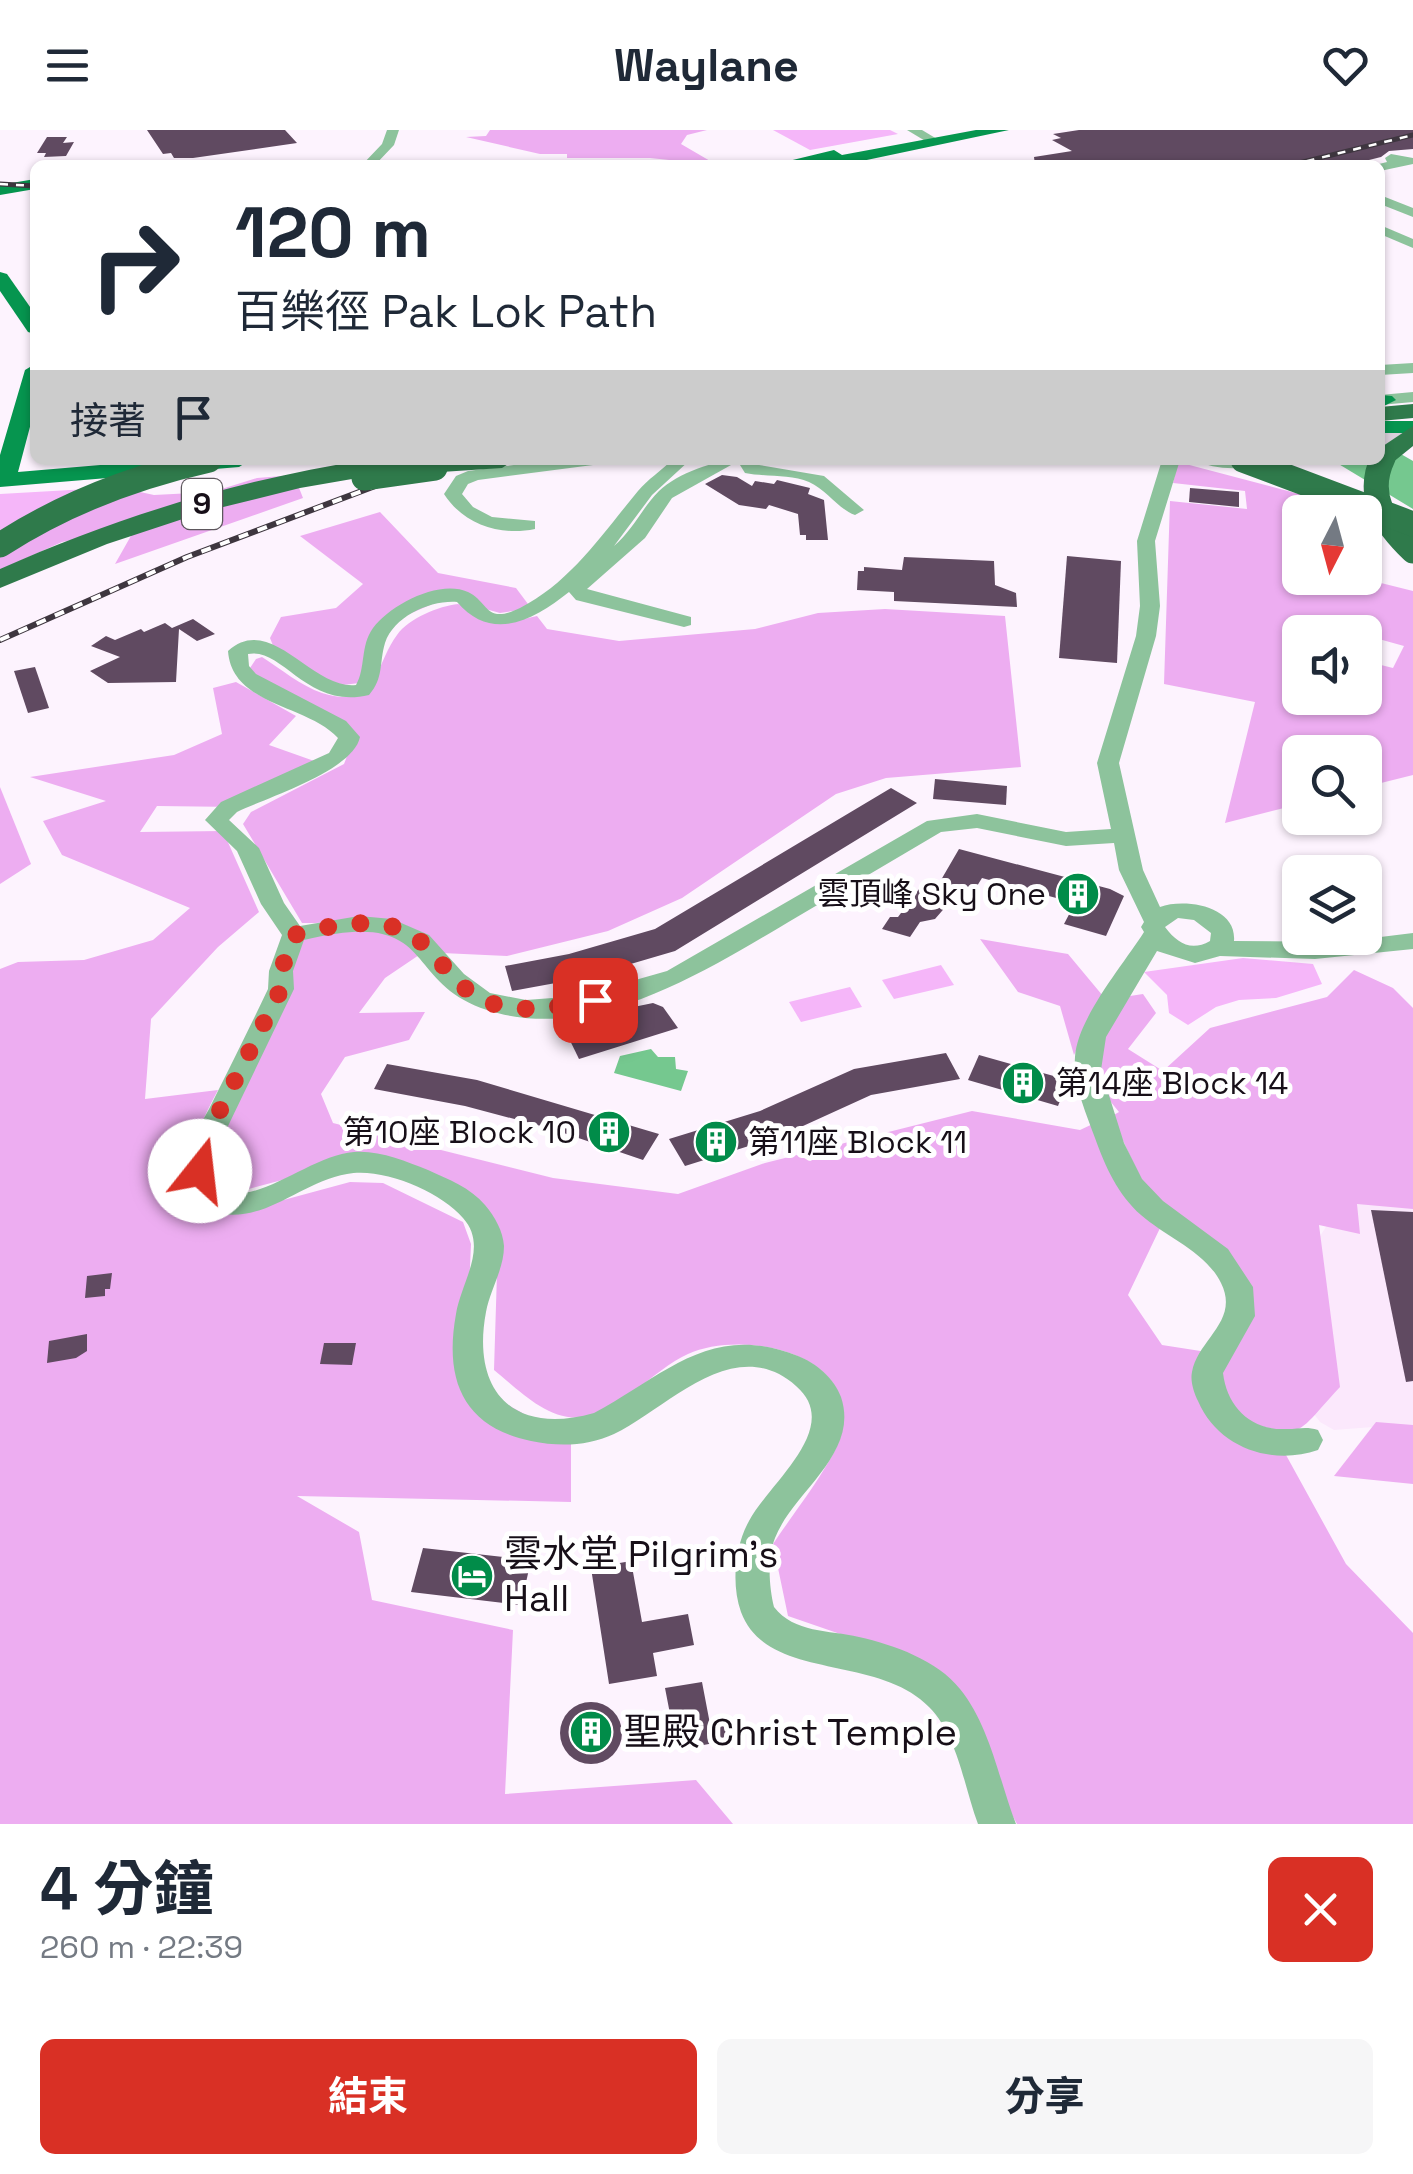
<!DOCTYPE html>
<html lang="zh-TW">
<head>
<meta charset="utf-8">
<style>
  body { margin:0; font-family:"Space Grotesk","Noto Sans TC",sans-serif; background:#f6f6f7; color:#1f2937; height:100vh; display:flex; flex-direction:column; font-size:38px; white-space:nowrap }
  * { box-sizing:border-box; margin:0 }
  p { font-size:32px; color:#747a83 }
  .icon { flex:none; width:55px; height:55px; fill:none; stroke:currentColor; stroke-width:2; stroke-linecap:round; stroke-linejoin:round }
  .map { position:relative; height:1694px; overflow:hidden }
  .drawer { display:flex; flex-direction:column; background:#fff; flex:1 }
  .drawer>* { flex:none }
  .hud { position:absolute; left:30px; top:30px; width:1355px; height:305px; border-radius:15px; box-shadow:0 2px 8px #0004; background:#fff; color:#1f2937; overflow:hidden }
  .needle { width:65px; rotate:186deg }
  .fabs { position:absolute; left:1282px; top:365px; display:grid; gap:20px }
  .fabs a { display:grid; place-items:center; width:100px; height:100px; border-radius:15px; background:#fff; box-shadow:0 2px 8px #0004; font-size:50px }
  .pin { position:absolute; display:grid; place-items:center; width:85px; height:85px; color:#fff; margin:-42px; border-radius:20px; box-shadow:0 5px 15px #0006 }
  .me { position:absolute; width:110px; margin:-55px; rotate:16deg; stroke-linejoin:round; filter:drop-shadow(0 0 8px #0008) }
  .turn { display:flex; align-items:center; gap:35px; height:210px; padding:0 40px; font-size:45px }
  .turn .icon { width:130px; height:130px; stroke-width:2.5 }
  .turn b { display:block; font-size:70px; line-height:85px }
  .then { display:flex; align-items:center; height:95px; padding:0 40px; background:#0003; gap:20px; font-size:38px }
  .round { display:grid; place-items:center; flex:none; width:105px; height:105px; border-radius:15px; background:#f6f6f7 }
  .summary { display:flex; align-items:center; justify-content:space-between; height:170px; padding:0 40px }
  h1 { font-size:60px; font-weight:700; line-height:75px }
  .action { display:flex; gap:20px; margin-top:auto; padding:20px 40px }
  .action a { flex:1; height:115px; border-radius:15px; background:#d93025; color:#fff; font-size:40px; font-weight:700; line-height:115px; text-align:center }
  .action a+a { background:#f6f6f7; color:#1f2937 }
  header { display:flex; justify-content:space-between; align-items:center; height:130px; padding:0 40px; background:#fff; font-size:45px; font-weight:700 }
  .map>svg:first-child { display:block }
  .built { fill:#fbe8fc }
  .green { fill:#f5b6f9 }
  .forest { fill:#edadf1; fill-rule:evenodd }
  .water { fill:#75c88f }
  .building { fill:#604a61 }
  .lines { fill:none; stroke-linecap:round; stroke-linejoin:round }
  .highway-tunnel { stroke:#dad1dc; stroke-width:25; stroke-dasharray:25 12; stroke-linecap:butt }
  .minor { fill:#8dc39c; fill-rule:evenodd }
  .major { fill:#06954f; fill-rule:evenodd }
  .highway { fill:#2f7a4b; fill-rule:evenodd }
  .rail-far1-casing { stroke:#3e363f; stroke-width:5 }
  .rail-casing { stroke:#3e363f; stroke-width:6 }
  .rail-far1 { stroke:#fff; stroke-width:2.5; stroke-dasharray:8; stroke-linecap:butt }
  .rail { stroke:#fff; stroke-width:4; stroke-dasharray:10; stroke-linecap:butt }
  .highway-bridge { stroke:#2f7a4b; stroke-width:25 }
  .route { stroke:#d93025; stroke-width:18; stroke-dasharray:0 32.4 }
  .labels { text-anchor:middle; stroke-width:10; stroke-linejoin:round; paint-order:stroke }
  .shield { fill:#fff; stroke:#5d575d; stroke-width:2.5 }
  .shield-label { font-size:30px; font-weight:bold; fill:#170f18 }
  .poi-label { font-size:32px; fill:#170f18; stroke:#fff; text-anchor:end }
  .near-poi-label { font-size:38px; fill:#170f18; stroke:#fff; text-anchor:start }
</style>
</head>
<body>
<header><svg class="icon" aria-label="menu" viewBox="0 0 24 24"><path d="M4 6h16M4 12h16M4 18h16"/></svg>Waylane<svg class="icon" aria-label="heart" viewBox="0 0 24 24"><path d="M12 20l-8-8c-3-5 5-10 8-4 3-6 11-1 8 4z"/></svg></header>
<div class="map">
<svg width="1413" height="1694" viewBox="0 0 1413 1694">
  <rect width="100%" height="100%" fill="#fdf3fe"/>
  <polygon class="built" points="1413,1052 1413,1308 1386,1296 1334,1300 1320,1292 1256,1208 1329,1092 1324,1066"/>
  <g class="green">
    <polygon points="773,0 890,0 898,4 810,20"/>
    <polygon points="88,359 0,406 0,364"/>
    <polygon points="1243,828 1313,834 1322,854 1276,868 1239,870 1216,877 1188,895 1169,883 1167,865 1144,842"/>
    <polygon points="941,835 954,855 894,869 882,850"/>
    <polygon points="850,857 862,877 801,892 789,872"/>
  </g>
  <g class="forest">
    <polygon points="490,0 707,0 687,5 681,14 717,35 650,28 567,28 567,24 540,24 466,7 486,6"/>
    <path d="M1178 332 1333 373 1341 382H1300V448H1361L1413 461V645L1365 657V622H1300V674L1225 693 1255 572 1164 554 1170 371 1247 379 1245 361 1173 353ZM1300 502H1365V510L1368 506 1404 516 1393 538 1365 531V568H1300Z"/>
    <polygon points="294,345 303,368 115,434 136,397 62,412 0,440 0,427 26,409 131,360 154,365 212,362 257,348"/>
    <polygon points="380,382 438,443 516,458 531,478 500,483 446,468 391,492 359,553 335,556 274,518 270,508 281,487 336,478 363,454 300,406"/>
    <path d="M458 474 510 492 537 486 547 499 619 511 755 499 818 483 885 479 1005 486 1021 637 886 648 836 664 682 768 608 801 507 826 442 823C399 773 359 794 302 793L243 694 251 682 344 634 353 611 248 541 256 529 262 527C281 539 301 556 322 563 378 581 375 534 397 505 409 488 439 476 458 474Z"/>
    <path d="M236 552 296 586 269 615 317 632 237 677 157 676 140 702 223 701 259 782 218 817 151 889 145 969 218 960C198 998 185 1027 184 1070L224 1086 350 1052 383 1053 463 1092 471 1114 465 1251 571 1310V1372L297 1366 359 1402 372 1470 513 1500 505 1664 696 1650 733 1694H0V839L18 832 84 830 153 810 190 778 62 725 43 691 106 671 30 647 174 625 222 604 213 558Z"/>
    <polygon points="0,657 31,734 0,754"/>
    <path d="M352 799 398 804 422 823 385 848 359 883 425 882 409 910 345 927 321 964 333 993 553 1048 678 1064 765 1033 972 981 1080 1000 1097 992 1161 1096 1128 1165 1162 1215 1207 1222 1200 1250 1286 1325 1346 1434 1413 1503V1694H1017L933 1536 788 1486 773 1414C790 1388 834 1332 841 1305 862 1223 744 1199 688 1224 653 1240 619 1282 585 1287 549 1293 519 1260 494 1240L498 1111 486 1079 350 1032 230 1064 211 1057V1033L220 1005 305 806Z"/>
    <polygon points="980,809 1068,824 1103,866 1074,925 1060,876 1018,862"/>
    <path d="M1354 840 1393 858 1413 878V1079L1357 1074 1360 1104 1319 1095 1340 1257C1295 1305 1305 1311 1240 1289L1218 1252C1228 1226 1248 1206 1253 1178L1143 1055 1112 986 1119 982 1097 955 1100 912 1130 866 1143 864 1156 883 1128 919 1163 941 1210 898 1327 867Z"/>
    <polygon points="1376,1292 1413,1295 1413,1354 1334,1346"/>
  </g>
  <g class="water">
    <polygon points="1380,312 1413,331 1413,379 1332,330 1380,330"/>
    <polygon points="651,919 658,927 675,927 676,939 688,941 681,961 614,943 620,926"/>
  </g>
  <g class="building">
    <polygon points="147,0 285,0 297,13 193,28 174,28 171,23 163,24"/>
    <polygon points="1079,0 1413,0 1413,19 1389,21 1381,27 1349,35 1035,35 1034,27 1072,21 1052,10 1061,8 1053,4"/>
    <polygon points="47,7 67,7 63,13 74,12 66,26 44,27 46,23 37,23"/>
    <polygon points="722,345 737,347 752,356 755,351 774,354 777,350 810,358 808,364 824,370 828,410 806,410 806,405 800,405 798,384 769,375 766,379 739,375 705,354"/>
    <polygon points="1190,358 1239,362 1239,377 1189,372"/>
    <polygon points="1067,426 1121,431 1117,533 1059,528"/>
    <polygon points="904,427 994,431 995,455 1016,463 1017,477 894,471 894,462 857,460 858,441 864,441 864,437 902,440"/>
    <polygon points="193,489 215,504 197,511 179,499 176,552 108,553 90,541 120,527 91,516 106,506 115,510 141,499 144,502 165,493 172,498"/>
    <polygon points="35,537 49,578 28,583 14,541"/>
    <polygon points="935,649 1007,656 1006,675 933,669"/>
    <polygon points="891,658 917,673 675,821 583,848 512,861 505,836 569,824 655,799"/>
    <polygon points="959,719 1110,759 1124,766 1106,806 1064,794 1075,773 982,748 972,764 955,766 935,789 920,792 910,807 882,799 890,787 898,787 919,759 934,762"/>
    <polygon points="653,873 663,877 678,898 579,929 561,892"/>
    <polygon points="946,923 960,949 871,965 781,1006 685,1036 669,1009 760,981 854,939"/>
    <polygon points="979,925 1068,950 1058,976 968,950"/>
    <polygon points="387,934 477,950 659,1004 643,1030 552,999 465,976 374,959"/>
    <polygon points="1371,1080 1413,1082 1413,1251 1406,1252"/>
    <polygon points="112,1143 110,1159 105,1159 105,1166 85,1168 87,1146"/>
    <polygon points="87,1204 87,1221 76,1228 47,1233 49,1211"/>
    <polygon points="324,1213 356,1213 352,1235 320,1234"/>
    <polygon points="423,1418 531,1430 521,1475 411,1462"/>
    <polygon points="631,1431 642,1492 688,1484 694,1515 653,1523 657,1546 609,1554 591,1438"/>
    <polygon points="702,1552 710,1594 727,1591 730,1610 677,1620 665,1558"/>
    <circle cx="591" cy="1603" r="31"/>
  </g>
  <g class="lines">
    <polyline class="highway-tunnel" points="1380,305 1413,303"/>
    <g class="minor">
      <polygon points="387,0 399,0 394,15 375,35 362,35 382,14"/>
      <polygon points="907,0 922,0 942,12 932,15"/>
      <polygon points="1391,24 1413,28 1413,34 1380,41 1380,35 1375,35 1387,32 1385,28"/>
      <polygon points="1380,65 1413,78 1413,87 1380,74"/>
      <polygon points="1380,95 1413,109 1413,118 1380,104"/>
      <polygon points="1413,233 1413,243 1380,245 1380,235"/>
      <polygon points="1413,262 1413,272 1380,275 1380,265"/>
      <path d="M552 330H602L593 335 478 350 468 354 462 364 473 377 492 387 535 391V399C500 406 464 395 444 364L456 346 468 341Z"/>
      <path d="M672 330H690L652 365 614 416C633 400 642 378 659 361 678 343 715 330 740 330L672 368 645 408 587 459 691 487V495L684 497 576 470 569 462C534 490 492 513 457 472 431 470 394 486 385 513 379 533 384 548 369 565 307 580 283 517 248 524L249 536 256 544 346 591 360 607C353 641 268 667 237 682L229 690 259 718 284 773 300 796 359 786 392 789 429 805 464 844 490 863 526 870 579 866 667 841 927 691 977 684 1066 702 1111 699 1097 633 1136 506 1140 476 1137 411 1162 330H1180L1155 411 1160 476 1156 506 1119 633 1143 740 1160 777C1185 768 1237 776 1234 811L1340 812 1413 803V819L1315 829 1220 826 1195 833 1157 821 1106 907 1101 940 1124 1013 1142 1049 1163 1071 1228 1119 1253 1157 1255 1186 1223 1243C1227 1277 1251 1301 1287 1299 1299 1299 1306 1296 1318 1300L1323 1310 1318 1320C1272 1336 1218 1318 1198 1271 1194 1263 1190 1251 1192 1242 1198 1209 1240 1191 1221 1153 1206 1122 1166 1107 1141 1085 1118 1065 1105 1036 1095 1008 1086 983 1073 954 1075 927 1077 889 1123 835 1144 802L1141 797 1144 792 1119 740 1114 713 1066 716 977 698 941 702C893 730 845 759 797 787 710 838 594 915 487 880 399 851 440 777 304 810L293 841 294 859 215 1023 219 1061C260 1076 310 1025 354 1022 379 1020 405 1031 428 1040 448 1049 471 1058 485 1075 495 1087 503 1101 504 1116 504 1139 490 1160 486 1182 471 1262 514 1306 594 1283 665 1245 711 1191 798 1226 816 1233 834 1248 841 1267 860 1324 793 1362 775 1408 767 1428 769 1457 774 1477 794 1503 829 1500 859 1507 894 1515 937 1530 960 1559 990 1596 999 1650 1016 1694H978C964 1657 958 1606 929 1577 877 1523 767 1552 741 1482 731 1454 735 1416 749 1391 769 1353 844 1297 796 1256 734 1201 667 1279 614 1304 588 1316 560 1317 531 1311 463 1297 444 1250 456 1184 461 1152 489 1117 463 1088 440 1061 382 1037 347 1044 296 1053 260 1101 204 1079 187 1072 184 1044 187 1027 190 1009 204 990 212 973 231 935 250 897 268 859L269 841 282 805 261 774 237 721 205 690 221 672 329 623 338 608C307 574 232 576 228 521 271 482 312 560 356 555 366 538 360 516 373 498 390 475 439 449 468 462 489 472 485 495 520 478 571 452 603 403 638 361 648 349 661 341 672 330ZM1178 788 1194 790 1211 803 1210 811C1191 822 1177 813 1165 797Z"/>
      <path d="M744 330H763L759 335 824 346 864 380 855 385C838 379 827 360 809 352 790 344 765 347 745 343L740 335Z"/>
      <polygon points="793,330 879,330 870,335 802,335"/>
      <path d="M1197 330H1269C1253 341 1213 341 1197 330Z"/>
    </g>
    <g class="major">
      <polygon points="976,0 1009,0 843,35 772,35 834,20 842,25"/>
      <polygon points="35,49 35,59 0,65 0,55"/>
      <polygon points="0,142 7,144 35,184 35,204 28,202 0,161"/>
      <polygon points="35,234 35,278 18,342 159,330 250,330 239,337 0,357 0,325 25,240"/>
      <polygon points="1380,265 1392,266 1396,270 1380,278"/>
      <rect x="1380" y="291" width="33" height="12"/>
    </g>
    <g class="highway">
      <polygon points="1413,274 1413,288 1380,291 1380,277"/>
      <polygon points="1413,296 1413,316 1392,333 1374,333 1372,330 1380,330 1380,318"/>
      <path d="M367 330 417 332 404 340 300 358 207 381 107 414 0 458V439C117 387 240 349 367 330Z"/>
      <polygon points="437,330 515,330 502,338 426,343 422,338 426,333"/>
    </g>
    <g class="rail-far1-casing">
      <g id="rail-far1">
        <polyline points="1291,35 1413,5"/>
        <polyline points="0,54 35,56"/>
      </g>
    </g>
    <g class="rail-casing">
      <polyline id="rail" points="0,510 187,427 444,330"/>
    </g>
    <use href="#rail-far1" class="rail-far1"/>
    <use href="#rail" class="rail"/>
    <g class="highway-bridge">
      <path d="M1383 328C1365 366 1385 394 1413 421"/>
      <polyline points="1243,330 1413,394"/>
      <polyline points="364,348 435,338"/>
      <path d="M0 415C65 373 133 347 209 330"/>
    </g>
  </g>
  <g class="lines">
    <path class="route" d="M200 1041 208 1004 281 859V841L294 805C331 795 388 782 420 811 444 832 457 860 488 872 523 885 560 876 595 870"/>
  </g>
  <defs>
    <g id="building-disc" transform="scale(2.25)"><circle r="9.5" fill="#018c49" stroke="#fff"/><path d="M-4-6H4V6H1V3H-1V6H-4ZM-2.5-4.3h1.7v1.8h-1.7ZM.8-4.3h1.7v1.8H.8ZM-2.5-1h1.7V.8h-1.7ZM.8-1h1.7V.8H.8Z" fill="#fff"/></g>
    <g id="hotel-disc" transform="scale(2.25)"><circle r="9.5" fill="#018c49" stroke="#fff"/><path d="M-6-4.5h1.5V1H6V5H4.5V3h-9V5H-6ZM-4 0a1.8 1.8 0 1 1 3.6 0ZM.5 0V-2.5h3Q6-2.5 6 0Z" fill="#fff"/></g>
  </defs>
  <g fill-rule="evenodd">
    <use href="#building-disc" x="1078" y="764"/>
    <use href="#building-disc" x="1023" y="953"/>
    <use href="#building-disc" x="609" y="1002"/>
    <use href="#building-disc" x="716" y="1012"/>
    <use href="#hotel-disc" x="472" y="1446"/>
    <use href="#building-disc" x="591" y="1602"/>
  </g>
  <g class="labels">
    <rect class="shield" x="182" y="349" width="40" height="50" rx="8"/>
    <g class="shield-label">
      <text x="202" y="384">9</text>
    </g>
    <g class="poi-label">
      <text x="1046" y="775">雲頂峰 Sky One</text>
      <text x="1056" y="964" text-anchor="start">第14座 Block 14</text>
      <text x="576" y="1013">第10座 Block 10</text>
      <text x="748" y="1023" text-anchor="start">第11座 Block 11</text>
    </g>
    <g class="near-poi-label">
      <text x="504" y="1437">雲水堂 Pilgrim's<tspan x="504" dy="44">Hall</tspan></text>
      <text x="624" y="1615">聖殿 Christ Temple</text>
    </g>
  </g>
</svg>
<div class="fabs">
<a><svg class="needle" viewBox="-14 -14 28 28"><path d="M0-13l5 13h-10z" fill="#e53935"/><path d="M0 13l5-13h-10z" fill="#747a83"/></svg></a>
<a><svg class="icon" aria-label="sound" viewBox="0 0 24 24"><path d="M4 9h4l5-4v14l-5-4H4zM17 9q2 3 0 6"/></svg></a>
<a><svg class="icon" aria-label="search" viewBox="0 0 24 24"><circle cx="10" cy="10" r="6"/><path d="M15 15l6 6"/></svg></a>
<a><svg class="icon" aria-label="layers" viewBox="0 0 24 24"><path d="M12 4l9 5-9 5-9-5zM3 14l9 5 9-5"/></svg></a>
</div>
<div class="pin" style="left:595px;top:870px;background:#d93025"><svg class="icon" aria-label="arrive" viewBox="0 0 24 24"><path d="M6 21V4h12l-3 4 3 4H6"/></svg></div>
<svg class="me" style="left:200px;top:1041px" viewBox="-20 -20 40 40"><circle r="19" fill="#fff"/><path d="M0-13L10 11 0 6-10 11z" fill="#d93025"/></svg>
<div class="hud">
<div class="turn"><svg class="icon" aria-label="right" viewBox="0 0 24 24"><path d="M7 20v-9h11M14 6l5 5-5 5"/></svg><div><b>120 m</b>百樂徑 Pak Lok Path</div></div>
<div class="then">接著<svg class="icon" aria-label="arrive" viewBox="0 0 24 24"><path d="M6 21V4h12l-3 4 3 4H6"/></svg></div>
</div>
</div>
<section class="drawer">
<div class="summary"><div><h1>4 分鐘</h1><p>260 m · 22:39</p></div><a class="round" style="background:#d93025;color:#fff"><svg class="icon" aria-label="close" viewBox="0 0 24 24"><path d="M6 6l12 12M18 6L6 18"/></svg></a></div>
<div class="action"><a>結束</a><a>分享</a></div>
</section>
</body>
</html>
